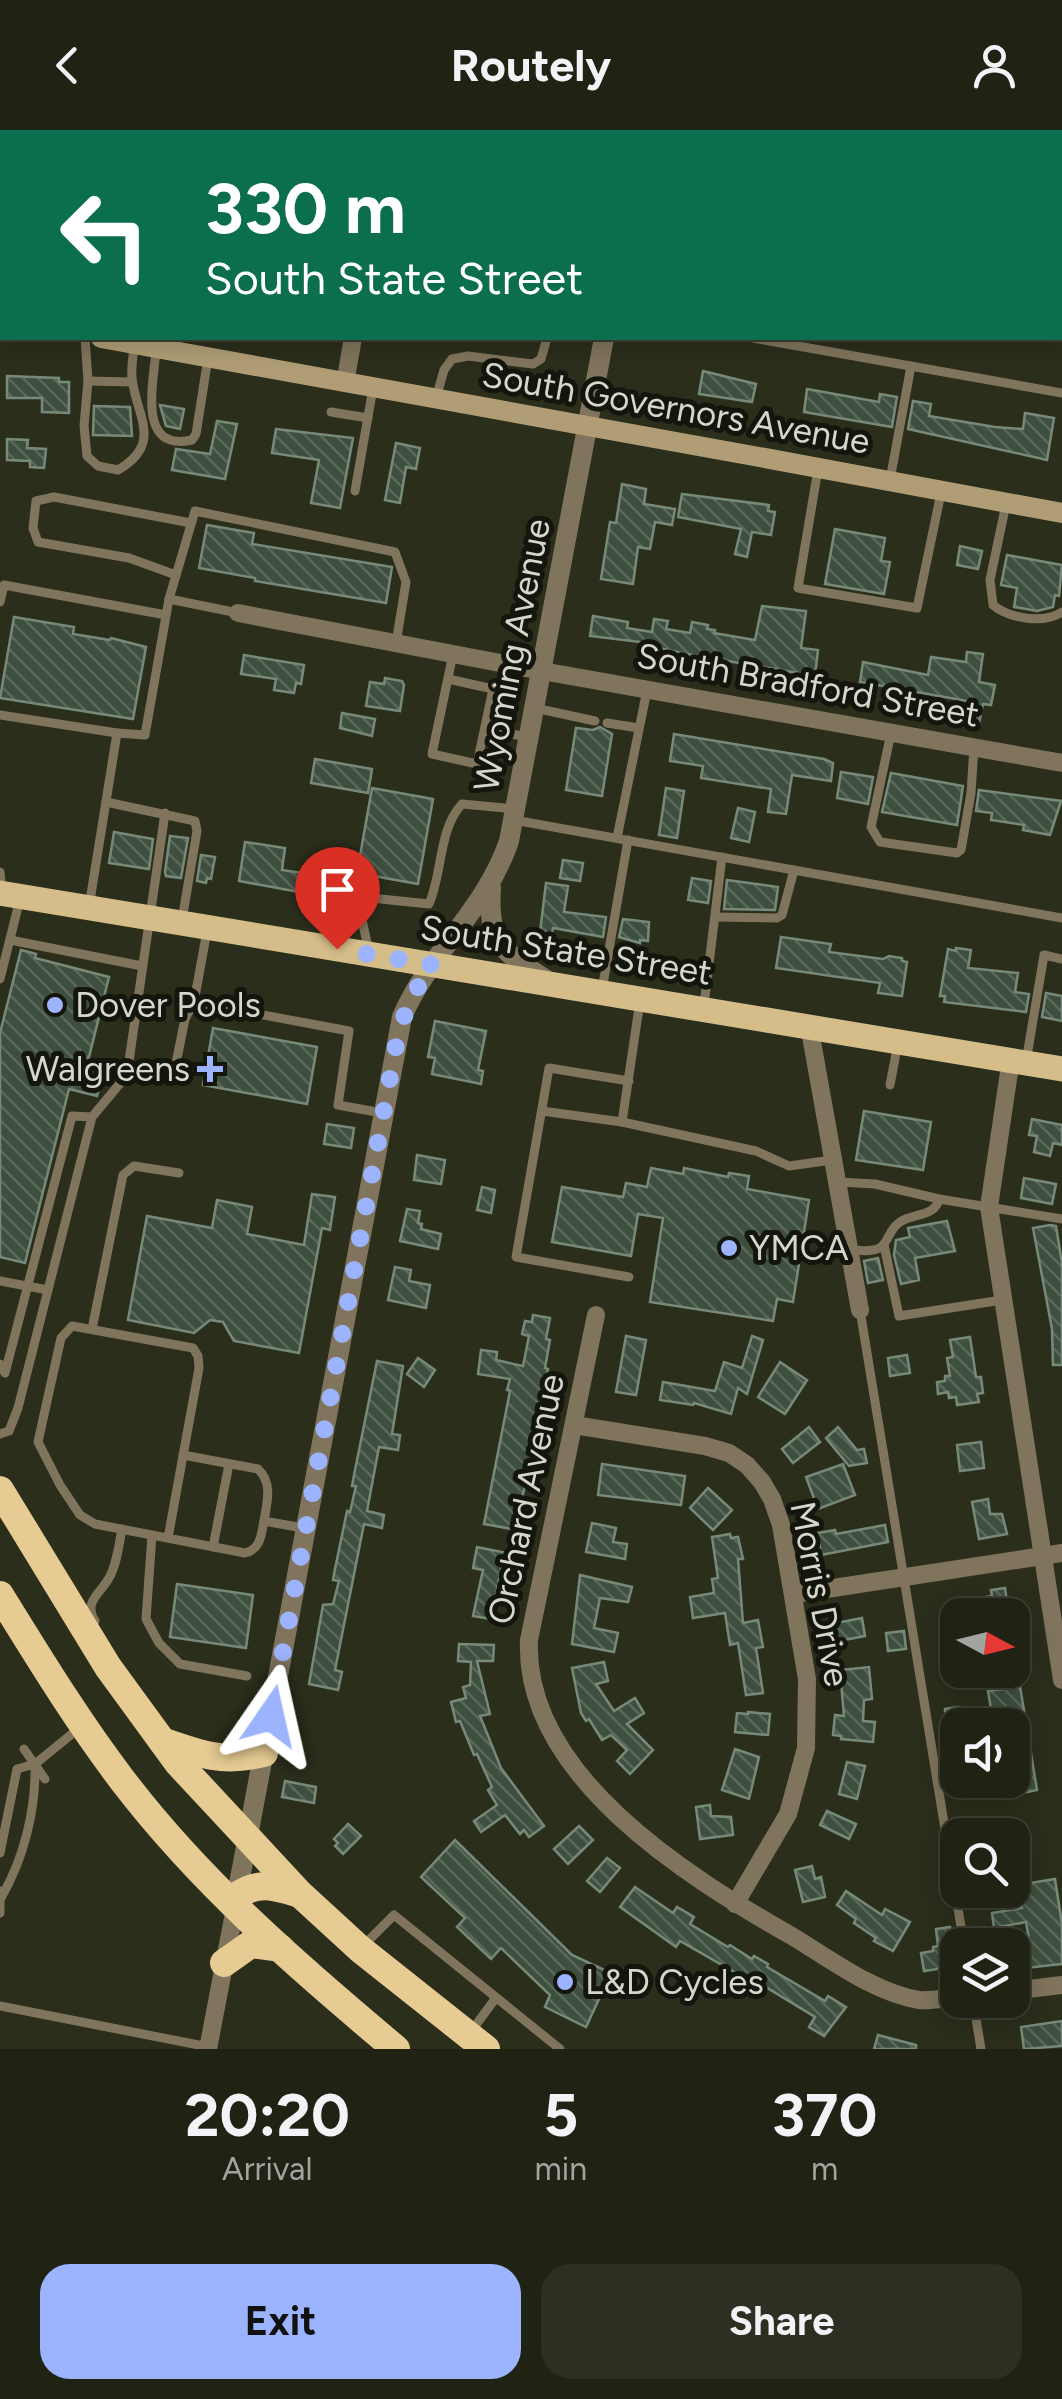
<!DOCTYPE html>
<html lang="en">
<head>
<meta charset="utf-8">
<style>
  body { margin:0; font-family:Figtree,sans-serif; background:#2d2f22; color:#f1f3f6; height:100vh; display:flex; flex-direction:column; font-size:38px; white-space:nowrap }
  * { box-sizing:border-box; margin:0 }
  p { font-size:32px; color:#a2a4a0 }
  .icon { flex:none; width:55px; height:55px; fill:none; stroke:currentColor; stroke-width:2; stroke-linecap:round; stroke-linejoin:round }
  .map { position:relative; height:1919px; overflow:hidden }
  .sheet { display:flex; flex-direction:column; background:#202214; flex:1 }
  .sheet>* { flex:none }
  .top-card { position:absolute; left:0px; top:0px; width:1062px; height:210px; box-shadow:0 5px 25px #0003,0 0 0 2px #3d3f34; background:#0b6e4f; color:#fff; overflow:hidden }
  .needle { width:65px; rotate:97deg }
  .fabs { position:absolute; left:940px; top:1468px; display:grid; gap:20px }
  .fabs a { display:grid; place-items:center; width:90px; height:90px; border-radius:20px; background:#202214; box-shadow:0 5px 25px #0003,0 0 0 2px #3d3f34; font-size:50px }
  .pin { position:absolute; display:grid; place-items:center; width:85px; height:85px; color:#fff; margin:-102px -42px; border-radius:50% 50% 50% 0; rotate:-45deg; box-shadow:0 0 10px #0007 }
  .pin .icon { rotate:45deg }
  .me { position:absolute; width:110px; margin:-55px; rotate:11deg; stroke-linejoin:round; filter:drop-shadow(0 0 8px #0008) }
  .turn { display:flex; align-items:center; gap:35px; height:210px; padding:0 40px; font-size:45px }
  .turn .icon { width:130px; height:130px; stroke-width:2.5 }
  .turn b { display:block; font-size:70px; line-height:85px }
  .eta { display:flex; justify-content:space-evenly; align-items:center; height:170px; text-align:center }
  .eta b { font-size:60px; font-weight:700; line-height:70px }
  .button { display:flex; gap:20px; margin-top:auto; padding:20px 40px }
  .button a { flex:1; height:115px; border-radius:30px; background:#9cb4fd; color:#111; font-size:40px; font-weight:700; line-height:115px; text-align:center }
  .button a+a { background:#2d2f22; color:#f1f3f6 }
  header { display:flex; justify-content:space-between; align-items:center; height:130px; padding:0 40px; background:#202214; font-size:45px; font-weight:700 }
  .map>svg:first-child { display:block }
  .building { fill:url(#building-back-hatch); stroke:#778a79; stroke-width:2.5 }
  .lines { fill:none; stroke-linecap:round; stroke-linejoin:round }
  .service { stroke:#80745c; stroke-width:9 }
  .minor { stroke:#80745c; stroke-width:18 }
  .tertiary { stroke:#80745c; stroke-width:20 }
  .secondary { stroke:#b09d76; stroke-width:20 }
  .primary { stroke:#d5bd89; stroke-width:25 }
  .trunk { stroke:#e6cb92; stroke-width:28 }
  .route { stroke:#9cb4fd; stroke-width:18; stroke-dasharray:0 32.4 }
  .poi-dot { fill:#9cb4fd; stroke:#14150d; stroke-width:4 }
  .labels { text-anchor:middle; stroke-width:10; stroke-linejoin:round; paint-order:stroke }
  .street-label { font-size:35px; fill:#d5d7cb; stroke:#14150d }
  .poi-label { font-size:35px; fill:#d5d7cb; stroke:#14150d; text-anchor:start }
</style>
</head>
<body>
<header><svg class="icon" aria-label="back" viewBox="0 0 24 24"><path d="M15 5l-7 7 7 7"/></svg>Routely<svg class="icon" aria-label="person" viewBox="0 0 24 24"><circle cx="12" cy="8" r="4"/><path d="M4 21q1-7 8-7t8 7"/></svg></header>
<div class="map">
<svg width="1062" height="1919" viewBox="0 0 1062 1919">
  <defs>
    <pattern id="building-back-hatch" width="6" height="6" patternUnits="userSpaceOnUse" patternTransform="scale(2.5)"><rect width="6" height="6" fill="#3e4f3f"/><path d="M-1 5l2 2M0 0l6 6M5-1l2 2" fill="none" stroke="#596859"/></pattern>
  </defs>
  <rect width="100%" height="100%" fill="#2b2e1b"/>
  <g class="building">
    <polygon points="703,241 756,254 752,272 699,264"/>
    <polygon points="7,246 59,248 59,252 69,252 69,283 42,282 42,268 7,268"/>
    <polygon points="807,259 879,272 880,264 897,267 892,297 804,282"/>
    <polygon points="913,271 931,274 929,286 995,297 1023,299 1025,283 1054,288 1047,330 908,299"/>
    <polygon points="160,275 184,279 180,299 166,296"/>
    <polygon points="94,276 130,277 132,306 93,305"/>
    <polygon points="217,291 237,294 225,349 172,340 176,319 210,324"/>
    <polygon points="276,299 353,308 340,378 311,373 319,330 272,323"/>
    <polygon points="7,309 28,310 27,318 46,319 44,338 30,337 30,331 7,330"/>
    <polygon points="396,313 420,318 416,339 406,337 400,373 385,370"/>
    <polygon points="622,354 646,359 644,374 675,379 672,395 655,392 650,419 638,417 633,454 601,449 610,392 616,393"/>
    <polygon points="682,364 769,375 768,381 775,382 771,405 752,402 747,427 735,424 741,399 678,387"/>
    <polygon points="207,395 254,403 252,414 392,437 386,473 255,451 255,448 199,438"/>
    <polygon points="835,399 885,408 881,431 890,432 884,464 825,454"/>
    <polygon points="960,416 982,421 978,439 957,435"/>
    <polygon points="1007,425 1062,435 1059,466 1055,465 1053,477 1037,481 1014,477 1017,458 1001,455"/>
    <polygon points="762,476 806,481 801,518 818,520 815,546 687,524 649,516 649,513 590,506 593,486 628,492 627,498 652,502 654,489 668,491 666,499 690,503 692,492 708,495 707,499 715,500 714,503 755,510"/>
    <polygon points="14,487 74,497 73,504 110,510 111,508 146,517 133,589 0,568"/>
    <polygon points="967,522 983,524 979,552 995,555 991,575 983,574 978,598 975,598 973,572 860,552 863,532 928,545 931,527 966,532"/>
    <polygon points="244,525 304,535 301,554 296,553 294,563 274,560 276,549 241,544"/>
    <polygon points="385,548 402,551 404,555 400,581 366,576 370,552 384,554"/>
    <polygon points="342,583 375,589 372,606 340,598"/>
    <polygon points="600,597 612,604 602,666 566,660 576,598 593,600"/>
    <polygon points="674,604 824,629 833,633 831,651 792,645 786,684 768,682 771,659 701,648 703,636 670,631"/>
    <polygon points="315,629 372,639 368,663 311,653"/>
    <polygon points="841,642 873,647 868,674 837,668"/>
    <polygon points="891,643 963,656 957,695 882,682"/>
    <polygon points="372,658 433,669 418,754 357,743"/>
    <polygon points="666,658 684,661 677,708 659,705"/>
    <polygon points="979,660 1061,671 1050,705 1023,700 1024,695 991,690 992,683 976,681"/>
    <polygon points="738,678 755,682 749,712 731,708"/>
    <polygon points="114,702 153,709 149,739 109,733"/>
    <polygon points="170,706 188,708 181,748 166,746 165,742"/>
    <polygon points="245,712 285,718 282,740 335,748 332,768 239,751"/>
    <polygon points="201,725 215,727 211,749 207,748 206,753 197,751"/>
    <polygon points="563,730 583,733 580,751 560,748"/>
    <polygon points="692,748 711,751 708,773 688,770"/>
    <polygon points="727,750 778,757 775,780 724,779"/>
    <polygon points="546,753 568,756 564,782 606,787 603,807 553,798 552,804 540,802"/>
    <polygon points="623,789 649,792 648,811 640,810 640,813 619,807"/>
    <polygon points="781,807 831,814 829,822 883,829 889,826 902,828 902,831 907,832 902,866 878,863 880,853 776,838"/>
    <polygon points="956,818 971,820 968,838 1018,843 1015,862 1029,864 1026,882 944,872 945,866 940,866 948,819 956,821"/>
    <polygon points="21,820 36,824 35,828 109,847 87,935 104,940 97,966 69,959 25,1133 0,1127 0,903"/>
    <polygon points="1046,863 1062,866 1062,891 1042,887"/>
    <polygon points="435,891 486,901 478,940 483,941 481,954 432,944 435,928 428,927"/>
    <polygon points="213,898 317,917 307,974 203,955"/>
    <polygon points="864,981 931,992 923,1040 856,1030"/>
    <polygon points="1032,989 1062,995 1062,1015 1053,1013 1050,1026 1034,1022 1037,1006 1029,1005"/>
    <polygon points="327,994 354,998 351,1018 324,1014"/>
    <polygon points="417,1025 445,1030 441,1054 414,1050"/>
    <polygon points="651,1038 683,1044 684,1038 728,1047 729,1043 749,1046 747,1059 809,1070 793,1172 777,1169 773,1191 650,1172 663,1088 638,1084 631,1126 552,1112 562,1057 623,1067 626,1053 647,1057"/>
    <polygon points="1024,1048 1056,1054 1052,1074 1021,1068"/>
    <polygon points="482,1057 495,1060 491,1083 477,1080"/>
    <polygon points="312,1064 335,1067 330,1100 322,1098 299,1223 234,1211 223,1192 210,1190 194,1203 128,1190 147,1086 212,1098 217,1070 252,1077 247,1104 304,1115"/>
    <polygon points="407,1079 420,1081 418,1093 422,1094 421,1099 441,1104 438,1119 400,1111"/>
    <polygon points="947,1091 955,1121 915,1128 919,1150 901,1154 894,1125 896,1110 910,1107 908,1098"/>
    <polygon points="1050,1095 1056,1096 1062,1133 1062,1235 1053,1235 1052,1199 1033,1098"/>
    <polygon points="878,1128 883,1150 868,1153 864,1131"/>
    <polygon points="395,1137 411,1140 409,1151 430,1155 426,1178 388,1170"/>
    <polygon points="533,1185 550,1188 546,1209 550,1210 545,1238 548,1239 533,1301 531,1331 516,1393 513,1393 512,1399 484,1394 510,1261 507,1260 510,1249 478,1244 481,1220 497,1222 496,1230 523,1236 529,1206 522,1204 525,1191 532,1192"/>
    <polygon points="626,1206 646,1210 636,1265 616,1262"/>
    <polygon points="752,1206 763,1210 747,1264 738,1258 731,1284 694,1273 693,1275 660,1270 663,1252 715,1261 724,1232 742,1238"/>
    <polygon points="970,1207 976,1247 981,1247 983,1263 977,1264 979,1272 957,1275 956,1267 949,1268 948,1262 938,1264 937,1252 945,1251 945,1246 950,1246 947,1228 953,1227 950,1210"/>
    <polygon points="907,1225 910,1243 890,1246 888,1228"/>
    <polygon points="418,1228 435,1240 424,1257 407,1244"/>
    <polygon points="377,1231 403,1236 392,1304 400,1305 398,1320 379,1317 367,1381 384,1385 382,1398 364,1394 335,1540 342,1542 338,1560 309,1554 323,1475 333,1474 339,1451 333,1450 334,1444 347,1381 350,1382 356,1356 352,1356 355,1340"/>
    <polygon points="780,1232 807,1250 785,1284 758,1267"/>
    <polygon points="809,1297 820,1312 793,1333 782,1319"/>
    <polygon points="838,1297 857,1320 864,1319 867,1333 849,1336 826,1308"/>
    <polygon points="981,1312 984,1338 960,1341 957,1315"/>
    <polygon points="602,1334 685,1346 681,1375 598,1365"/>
    <polygon points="843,1334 855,1365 818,1379 806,1347"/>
    <polygon points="708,1358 732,1380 713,1400 690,1378"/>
    <polygon points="988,1369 990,1384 1002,1384 1007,1404 979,1409 972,1372"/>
    <polygon points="592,1393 616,1398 613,1412 627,1414 625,1429 586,1422"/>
    <polygon points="885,1395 888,1412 821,1425 818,1403 835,1400 836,1404"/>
    <polygon points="730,1404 731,1408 738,1407 743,1429 738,1429 743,1493 758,1490 763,1517 756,1518 763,1563 746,1565 738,1513 730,1515 725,1483 693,1488 690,1467 714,1463 712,1449 718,1448 712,1407"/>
    <polygon points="477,1417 511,1424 508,1441 501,1439 491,1489 473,1486 483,1440 473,1438"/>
    <polygon points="580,1445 632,1457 628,1472 600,1468 594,1498 618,1503 614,1522 572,1514"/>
    <polygon points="177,1454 253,1465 246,1518 170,1507"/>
    <polygon points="1005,1458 1008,1479 982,1482 980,1468 992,1466 991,1460"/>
    <polygon points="862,1488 865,1506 834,1512 831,1494"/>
    <polygon points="904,1501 906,1519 888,1521 886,1503"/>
    <polygon points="459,1514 494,1515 493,1531 477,1531 490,1584 480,1586 501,1638 544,1696 529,1707 524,1700 520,1704 505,1685 481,1702 474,1691 497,1675 488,1660 492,1657 477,1624 474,1625 460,1591 456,1592 451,1572 466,1568 463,1557 470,1555 471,1532 458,1531"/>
    <polygon points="604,1532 608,1551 596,1554 614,1581 635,1568 644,1583 627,1594 653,1620 630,1644 617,1631 627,1620 611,1605 602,1610 589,1589 586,1591 581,1583 572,1538"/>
    <polygon points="869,1537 872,1569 864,1570 863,1591 875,1592 873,1612 841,1609 841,1606 833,1605 835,1585 844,1586 840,1540"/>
    <polygon points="1019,1550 1037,1660 1003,1667 1001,1650 1012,1650 1012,1581 992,1585 988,1561 1012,1558 1012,1551"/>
    <polygon points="958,1577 961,1595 958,1595 958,1600 946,1602 945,1579"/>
    <polygon points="748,1582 770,1584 768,1605 735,1602 737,1583 748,1584"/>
    <polygon points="735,1619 759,1627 749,1669 722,1660"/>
    <polygon points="847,1632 865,1636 857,1669 839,1664"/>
    <polygon points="285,1651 316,1657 314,1673 282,1667"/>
    <polygon points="710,1675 711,1686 731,1687 733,1705 700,1709 696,1677"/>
    <polygon points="827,1681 856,1694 849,1709 820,1695"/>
    <polygon points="348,1694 361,1706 343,1724 335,1716 338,1713 334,1709"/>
    <polygon points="579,1696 593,1710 568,1734 554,1719"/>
    <polygon points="455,1710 572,1825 611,1843 586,1897 545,1877 550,1865 501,1818 491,1829 457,1797 465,1788 421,1747"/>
    <polygon points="607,1728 620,1738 600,1762 587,1751"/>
    <polygon points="812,1736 815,1749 821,1747 825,1767 803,1772 795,1740"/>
    <polygon points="1055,1749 1062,1794 1062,1834 1015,1839 1013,1825 1031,1821 1026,1792 994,1798 992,1783 1022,1778 1019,1758 1024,1758 1024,1754"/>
    <polygon points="635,1757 673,1783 677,1777 694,1787 690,1794 728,1817 730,1815 752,1829 754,1826 768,1834 767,1837 825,1871 828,1866 846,1877 824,1906 809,1897 815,1887 759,1853 753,1863 737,1854 741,1846 680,1811 676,1817 620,1777"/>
    <polygon points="846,1761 882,1785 885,1779 910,1792 893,1821 874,1811 876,1808 854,1793 856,1789 837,1775"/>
    <polygon points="950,1797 958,1836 924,1841 921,1823 933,1821 933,1817 938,1816 936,1799"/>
    <polygon points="1062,1891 1062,1916 1024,1919 1021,1897"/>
    <polygon points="878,1905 916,1915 916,1919 874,1919"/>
  </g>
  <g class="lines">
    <g class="service">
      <polyline points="5,0 6,2"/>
      <polyline points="781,2 781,0"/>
      <polyline points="0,51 2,51"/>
      <path d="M85 208 88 251 84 296 87 326 98 336 118 340C164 313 136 286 132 248 131 238 133 227 134 216"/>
      <polyline points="753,208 1062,263"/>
      <path d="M156 219C154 253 136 322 192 310L196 304 208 228"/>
      <polyline points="88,251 132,252"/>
      <polyline points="436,268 444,240 452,229 468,226 533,234 541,229 547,208"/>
      <polyline points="331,282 368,288"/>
      <polyline points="818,339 798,458 917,478 941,363"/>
      <polyline points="890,350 911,236"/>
      <polyline points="355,361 373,258"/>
      <path d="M1006 374 990 450 993 475C1010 489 1044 494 1062 482"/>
      <polyline points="176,445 129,428 38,412 33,398 36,371 54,367 191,393"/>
      <polyline points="169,469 195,381 395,422 406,452 396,513"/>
      <polyline points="0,472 4,455 166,485"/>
      <polyline points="448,549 493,559 477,634 432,624 453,524"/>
      <polyline points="535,578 595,591"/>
      <polyline points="0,585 117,603 89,777"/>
      <polyline points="607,593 639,598"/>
      <polyline points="485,598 526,607"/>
      <polyline points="117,603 145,605 169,469 238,483"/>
      <polyline points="891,603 871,697 880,712 957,723 961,720 971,663 974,617"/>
      <polyline points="106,672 195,691 197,701 182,790"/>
      <polyline points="165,683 127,945 173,948 185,889 194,872"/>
      <polyline points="514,690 1062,788"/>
      <polyline points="617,708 647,560"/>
      <polyline points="0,742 2,761"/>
      <polyline points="715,787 777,788 782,785 794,740"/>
      <polyline points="207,801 194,872 349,901 338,975 382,983"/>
      <polyline points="10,810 142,836"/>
      <path d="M369 822 359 776 364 769 371 768 429 774C443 742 438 700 462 674L516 679"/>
      <polyline points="0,849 20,769"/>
      <polyline points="602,860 628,710"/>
      <polyline points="640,871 622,992 756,1021 789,1036 832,1030"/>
      <polyline points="704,875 722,727"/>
      <polyline points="1026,932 1044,825 1062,829"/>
      <polyline points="890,955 898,913"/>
      <polyline points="542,981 622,992"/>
      <polyline points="838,1052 875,1054 939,1069 1062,1089"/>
      <polyline points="884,1115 899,1186 1002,1170"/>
      <path d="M849 1120C858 1120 873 1123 881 1117 889 1111 889 1099 900 1092 914 1083 935 1087 939 1069"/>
      <polyline points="629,1147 516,1127 549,938 629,951"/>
      <polyline points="0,1151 48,1160"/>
      <polyline points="860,1180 964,1815"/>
      <polyline points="92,1199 123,1045 134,1036 179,1043"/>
      <polyline points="0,1234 5,1243 72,986 92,987"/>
      <polyline points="0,1304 9,1301 18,1278 92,987 127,945"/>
      <path d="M183 1325 258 1339C273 1353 267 1372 264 1391L303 1398"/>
      <polyline points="152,1405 146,1489 159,1513 180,1534 247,1546"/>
      <path d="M168 1408 199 1238 198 1226 193 1218 72 1196 61 1208 38 1312 60 1355 80 1385 95 1394 245 1423C261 1419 261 1405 264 1391"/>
      <polyline points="213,1417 229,1334"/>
      <path d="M95 1491C83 1472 100 1464 109 1448 117 1434 119 1414 122 1399"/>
      <polyline points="24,1619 45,1649"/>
      <polyline points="35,1634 78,1599"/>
      <path d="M0 1723 17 1639 35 1634C36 1680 24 1728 1 1768L0 1761"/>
      <polyline points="0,1766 0,1783"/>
      <polyline points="363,1816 394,1785 560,1919"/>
      <polyline points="973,1870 981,1919"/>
      <polyline points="0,1876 209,1917"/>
      <polyline points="470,1903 495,1869"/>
    </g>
    <g class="minor">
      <polyline points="522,0 535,2"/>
      <polyline points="391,2 392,0"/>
      <polyline points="1060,136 1062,136"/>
      <polyline points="345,253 353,208"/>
      <polyline points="238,483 542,541 1062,633"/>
      <polyline points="809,895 860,1180"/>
      <polyline points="1011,929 989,1077 1062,1550"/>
      <path d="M596 1185 529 1510C523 1645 688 1747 790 1805 829 1828 874 1863 919 1870 931 1871 945 1868 958 1867"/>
      <polyline points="574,1295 705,1316 729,1323 747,1335 762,1352 772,1369 781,1395 807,1549 806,1618 788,1684 735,1774"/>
      <polyline points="794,1464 1062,1423"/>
      <polyline points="1012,1861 1062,1855"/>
      <polyline points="208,1919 235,1778"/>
    </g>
    <g class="tertiary">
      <polyline points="642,2 643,0"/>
      <path d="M491 758C487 815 504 822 548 851"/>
      <path d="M235 1775 402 887C429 823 486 780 509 711L604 208"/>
    </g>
    <g class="secondary">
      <polyline points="0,189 2,189"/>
      <path d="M101 208C422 266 742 323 1062 383"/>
    </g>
    <polyline class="primary" points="0,763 1062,939"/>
    <g class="trunk">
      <polyline points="0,1360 108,1537 178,1633 299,1763 360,1819 486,1919"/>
      <path d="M0 1465C39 1528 78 1592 123 1651 201 1753 298 1837 396 1919"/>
      <path d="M162 1611C201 1625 223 1633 264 1623"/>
      <path d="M237 1766C257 1751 274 1756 297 1763"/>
      <polyline points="224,1833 251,1814 280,1818"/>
    </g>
  </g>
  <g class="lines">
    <polyline class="route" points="271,1586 398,905 411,866 435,835 337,819"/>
  </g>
  <g class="poi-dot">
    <circle cx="55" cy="875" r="10"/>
    <path d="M205 924h10v10h10v10h-10v10h-10v-10h-10v-10h10z"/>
    <circle cx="729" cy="1118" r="10"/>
    <circle cx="565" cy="1852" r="10"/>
  </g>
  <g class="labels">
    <g class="street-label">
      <text transform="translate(676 278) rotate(10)" y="12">South Governors Avenue</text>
      <text transform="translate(512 525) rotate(-79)" y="12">Wyoming Avenue</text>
      <text transform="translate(808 555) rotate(10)" y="12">South Bradford Street</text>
      <text transform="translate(566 820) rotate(9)" y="12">South State Street</text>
      <text transform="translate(526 1369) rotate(-78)" y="12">Orchard Avenue</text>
      <text transform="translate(820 1464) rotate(79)" y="12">Morris Drive</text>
    </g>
    <g class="poi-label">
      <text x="75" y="887">Dover Pools</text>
      <text x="190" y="951" text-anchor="end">Walgreens</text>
      <text x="749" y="1130">YMCA</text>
      <text x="585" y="1864">L&amp;D Cycles</text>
    </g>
  </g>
</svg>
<div class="fabs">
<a><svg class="needle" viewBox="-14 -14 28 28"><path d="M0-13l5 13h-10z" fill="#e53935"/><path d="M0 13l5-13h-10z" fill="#a2a4a0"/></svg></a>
<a><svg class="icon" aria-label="sound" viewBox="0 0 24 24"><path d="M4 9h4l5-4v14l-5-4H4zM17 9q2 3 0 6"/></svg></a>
<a><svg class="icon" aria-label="search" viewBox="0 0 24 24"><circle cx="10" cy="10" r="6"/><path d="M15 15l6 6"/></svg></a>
<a><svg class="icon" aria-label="layers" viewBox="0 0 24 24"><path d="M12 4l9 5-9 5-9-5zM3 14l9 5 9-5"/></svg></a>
</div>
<div class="pin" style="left:337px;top:819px;background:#d93025"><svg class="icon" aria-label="arrive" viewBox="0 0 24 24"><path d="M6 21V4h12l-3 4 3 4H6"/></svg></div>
<svg class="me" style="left:271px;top:1586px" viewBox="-20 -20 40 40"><path d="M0-17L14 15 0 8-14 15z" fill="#9cb4fd" stroke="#fff" stroke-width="4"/></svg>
<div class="top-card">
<div class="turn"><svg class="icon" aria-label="left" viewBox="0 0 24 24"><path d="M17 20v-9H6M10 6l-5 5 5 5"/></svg><div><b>330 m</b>South State Street</div></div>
</div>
</div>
<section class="sheet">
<div class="eta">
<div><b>20:20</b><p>Arrival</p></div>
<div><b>5</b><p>min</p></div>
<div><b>370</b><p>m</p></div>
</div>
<div class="button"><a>Exit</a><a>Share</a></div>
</section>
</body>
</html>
